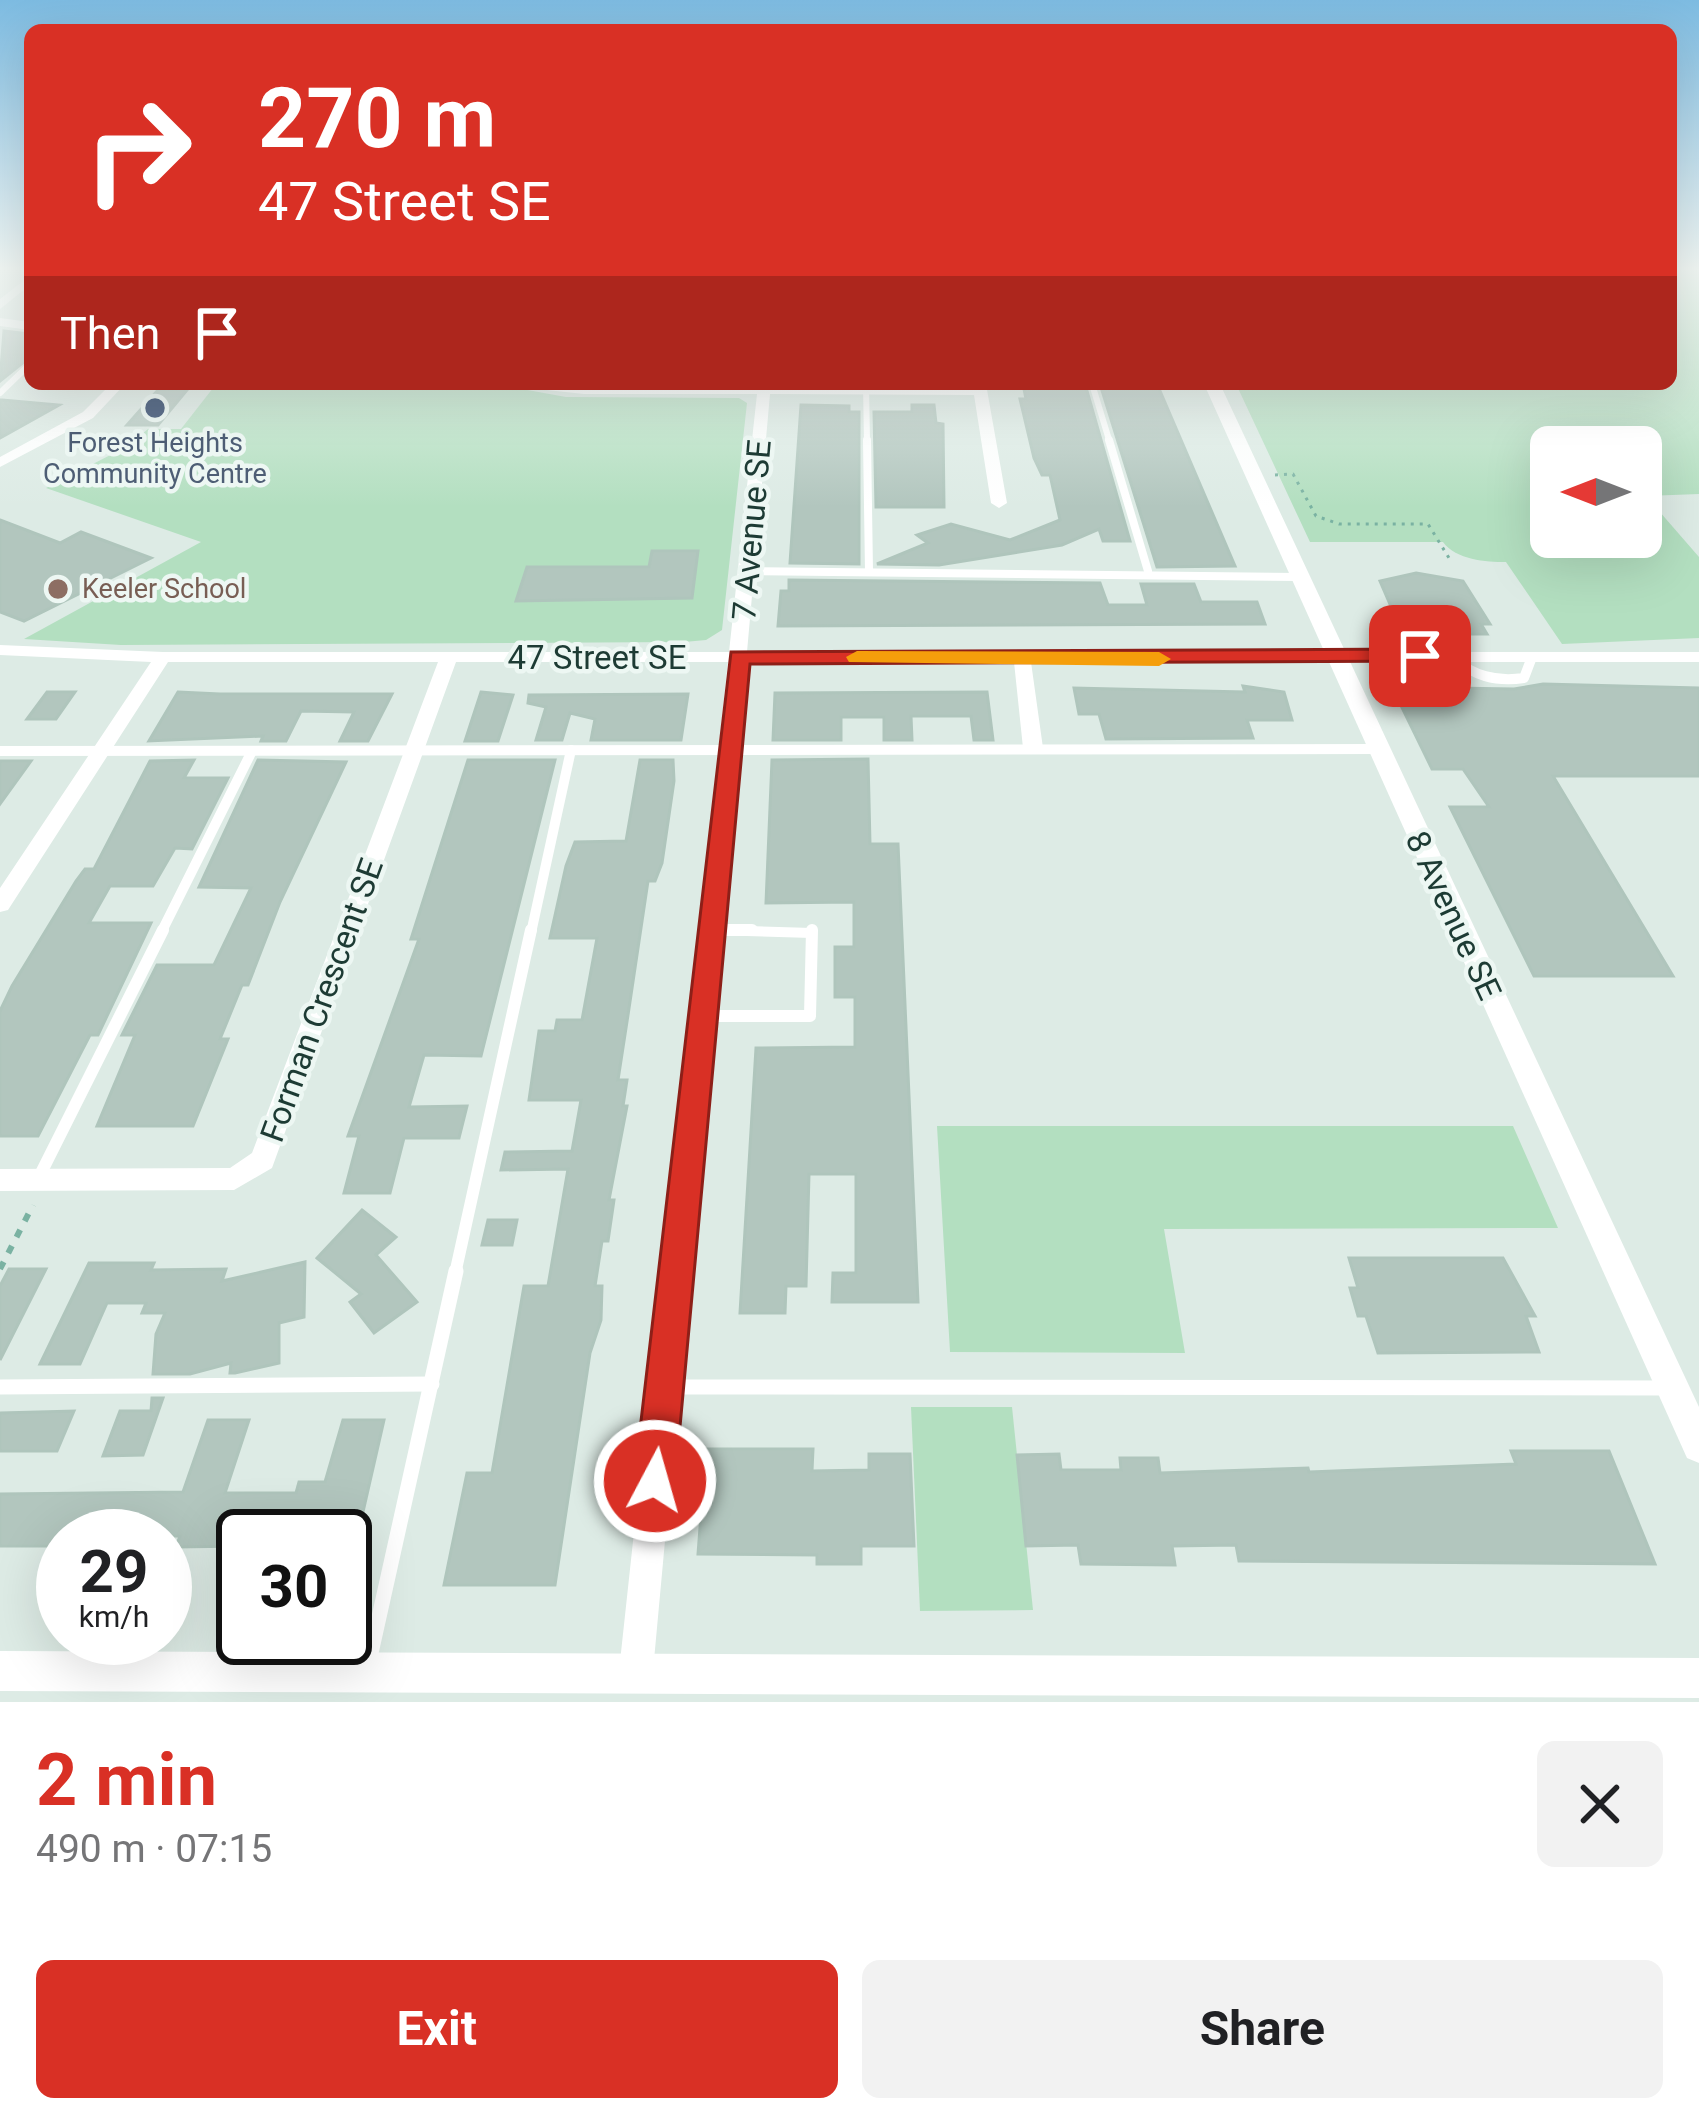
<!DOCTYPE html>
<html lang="en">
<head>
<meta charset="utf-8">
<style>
  body { margin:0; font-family:Roboto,sans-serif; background:#f2f2f2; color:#202124; height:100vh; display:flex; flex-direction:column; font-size:45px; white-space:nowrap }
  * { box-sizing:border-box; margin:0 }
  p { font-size:39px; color:#757577 }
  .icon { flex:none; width:66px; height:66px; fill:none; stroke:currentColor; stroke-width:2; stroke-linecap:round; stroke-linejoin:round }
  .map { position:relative; height:1702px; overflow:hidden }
  .details { display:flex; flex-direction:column; background:#fff; flex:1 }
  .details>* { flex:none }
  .guide { position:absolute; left:24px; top:24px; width:1653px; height:366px; border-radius:18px; box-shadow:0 12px 48px #0002; background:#d93025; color:#fff; overflow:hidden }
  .needle { width:78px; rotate:270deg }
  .buttons { position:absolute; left:1530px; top:426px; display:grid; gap:24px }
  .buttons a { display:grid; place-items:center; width:132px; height:132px; border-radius:18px; background:#fff; box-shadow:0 12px 48px #0002; font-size:60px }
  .speed { position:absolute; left:36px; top:1509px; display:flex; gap:24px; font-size:60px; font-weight:700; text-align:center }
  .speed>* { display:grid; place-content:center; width:156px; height:156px; border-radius:50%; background:#fff; box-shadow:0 12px 48px #0002; line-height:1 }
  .speed small { font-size:30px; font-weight:400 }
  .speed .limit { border:6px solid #111; border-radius:18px; background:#fff; color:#111 }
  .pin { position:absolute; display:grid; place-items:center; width:102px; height:102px; color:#fff; margin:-51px; border-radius:24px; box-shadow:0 6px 18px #0006 }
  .me { position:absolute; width:132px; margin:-66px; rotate:6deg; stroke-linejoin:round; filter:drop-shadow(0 0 9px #0008) }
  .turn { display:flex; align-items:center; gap:42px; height:252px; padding:0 36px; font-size:54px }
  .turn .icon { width:156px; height:156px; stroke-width:2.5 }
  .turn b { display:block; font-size:84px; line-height:102px }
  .then { display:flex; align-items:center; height:114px; padding:0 36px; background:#0003; gap:24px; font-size:45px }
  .round { display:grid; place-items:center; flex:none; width:126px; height:126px; border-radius:18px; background:#f2f2f2 }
  .headline { display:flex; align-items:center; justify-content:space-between; height:204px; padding:0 36px }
  h1 { font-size:72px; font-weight:700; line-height:90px; color:#d93025 }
  .button { display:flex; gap:24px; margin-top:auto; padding:24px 36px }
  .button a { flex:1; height:138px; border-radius:18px; background:#d93025; color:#fff; font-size:48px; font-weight:700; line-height:138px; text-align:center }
  .button a+a { background:#f2f2f2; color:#202124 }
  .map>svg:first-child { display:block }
  .green { fill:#b3dfc0; fill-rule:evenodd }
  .building { fill:#b2c6be; stroke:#afc5bc; stroke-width:3 }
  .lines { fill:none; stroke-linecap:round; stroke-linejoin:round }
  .path-far1 { stroke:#7ab2a2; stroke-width:3; stroke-dasharray:3 6; stroke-linecap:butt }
  .path { stroke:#7ab2a2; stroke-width:6; stroke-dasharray:8 10; stroke-linecap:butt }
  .service-far4 { stroke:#fff; stroke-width:6 }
  .service-far3 { stroke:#fff; stroke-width:8 }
  .service-far2 { stroke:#fff; stroke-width:10 }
  .service-far1 { stroke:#fff; stroke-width:12 }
  .service { stroke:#fff; stroke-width:15 }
  .minor { fill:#fff; fill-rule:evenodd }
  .tertiary { fill:#fff; fill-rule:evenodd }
  .route { fill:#d93025; stroke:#8d1f18; stroke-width:3 }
  .slow { fill:#f59e0b }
  .service-dot { fill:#5c6f8a; stroke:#edf7f3; stroke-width:4.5 }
  .education-dot { fill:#8d6e63; stroke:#edf7f3; stroke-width:4.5 }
  .labels { text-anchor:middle; stroke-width:9; stroke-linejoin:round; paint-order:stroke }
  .far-service-label { font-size:27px; fill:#4e5e75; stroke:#edf7f3 }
  .far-education-label { font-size:27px; fill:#785e54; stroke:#edf7f3; text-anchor:start }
  .street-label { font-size:33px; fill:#1d3b34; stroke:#edf7f3 }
</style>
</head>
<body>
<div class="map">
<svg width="1699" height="1702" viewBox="0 0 1699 1702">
  <rect width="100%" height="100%" fill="#ddebe5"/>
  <g class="green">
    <path d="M1671 269H1699V494L1646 496 1699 557V638L1562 644 1506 562C1486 562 1456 560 1443 542H1310L1236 384H1671ZM1551 447H1641V537H1551Z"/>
    <polygon points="134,384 495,384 566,397 739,398 747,403 722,630 706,640 684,642 121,645 24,639 201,542 46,488 126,447 148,429 181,429 213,388 131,387"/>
    <polygon points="937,1126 1513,1126 1558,1228 1164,1229 1185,1353 950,1352"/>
    <polygon points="911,1407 1012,1407 1033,1610 920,1611"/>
  </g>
  <g class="building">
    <polygon points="4,331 30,334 30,357 0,381"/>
    <polygon points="1023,384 1085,384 1130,541 1103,541 1099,529 1062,545 939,565 877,564 928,543 917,535 951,524 1010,540 1060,520 1050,475 1042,475 1034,458 1020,399 1026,399"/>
    <polygon points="1100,384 1157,384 1235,566 1157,567"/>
    <polygon points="158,390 187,390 158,425 127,425"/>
    <polygon points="0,400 2,400 59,405 0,438"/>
    <polygon points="801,405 849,406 849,412 859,412 859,564 790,563"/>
    <polygon points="912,405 934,405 936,423 943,424 944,507 876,507 874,412 912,412"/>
    <polygon points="0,520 60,543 81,532 151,558 24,621 0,612"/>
    <polygon points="652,551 698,551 692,598 516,601 527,567 649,567"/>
    <polygon points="1416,573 1463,581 1490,624 1481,624 1487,634 1452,634 1446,624 1399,625 1380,581"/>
    <polygon points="789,580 1100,583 1108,605 1147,605 1141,584 1194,584 1201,602 1257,602 1265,624 778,626 781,591 789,591"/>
    <polygon points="1543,684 1699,688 1699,776 1553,776 1673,976 1534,976 1450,807 1489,807 1463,769 1432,769 1392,687 1514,689"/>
    <polygon points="1243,686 1284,692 1292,720 1247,720 1253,738 1106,739 1099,714 1079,714 1074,688 1245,692"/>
    <polygon points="75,692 56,719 27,719 47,692"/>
    <polygon points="178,692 220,694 392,694 368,741 340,741 354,712 301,711 286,741 261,741 263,736 149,741"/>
    <polygon points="481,692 513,695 498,741 465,741"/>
    <polygon points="987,692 993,740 974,740 971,716 911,716 912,740 884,740 884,717 841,717 841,740 773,740 775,693"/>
    <polygon points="688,694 681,740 591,740 595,719 570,713 562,740 536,740 546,707 528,703 529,695"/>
    <polygon points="868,759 870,844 898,844 918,1302 832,1302 833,1273 856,1273 856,1174 809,1174 806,1286 786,1286 785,1313 740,1313 756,1048 855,1047 855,997 835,997 835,947 854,947 854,902 766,903 772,760"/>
    <polygon points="194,760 184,778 228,778 192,849 175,848 153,886 110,886 89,923 151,923 98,1035 90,1035 38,1136 0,1136 0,1011 12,986 76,881 85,869 94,869 150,761"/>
    <polygon points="258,760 346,762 280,902 248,985 242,985 220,1039 228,1039 193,1126 97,1126 135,1035 122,1035 157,965 214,965 251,888 199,887"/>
    <polygon points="468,760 555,760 481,1056 424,1055 409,1107 467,1106 459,1138 404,1138 390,1193 344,1193 359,1136 348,1136 419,939 411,939"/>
    <polygon points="640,760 673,760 674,781 662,863 655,881 648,881 628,1015 618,1080 627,1080 623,1106 627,1106 609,1200 614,1200 608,1241 602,1241 595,1286 602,1286 601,1320 590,1353 555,1585 444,1585 467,1473 492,1473 524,1286 548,1286 568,1169 501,1170 505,1152 572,1151 581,1100 529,1100 539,1031 555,1031 557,1020 582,1020 597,938 550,938 566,866 575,842 626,841"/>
    <polygon points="0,761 31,761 0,804"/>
    <polygon points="362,1210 396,1237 376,1255 417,1302 374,1333 350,1302 361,1294 317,1258"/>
    <polygon points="488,1220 517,1220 512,1245 482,1245"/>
    <polygon points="1349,1258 1503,1258 1535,1316 1526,1316 1539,1352 1378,1353 1366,1316 1358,1316 1350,1288 1358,1288"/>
    <polygon points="305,1262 304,1317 279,1323 279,1363 235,1373 230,1373 231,1363 190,1374 153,1374 156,1334 165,1313 142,1313 146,1303 107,1303 80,1364 40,1364 89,1263 154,1263 151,1270 226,1269 222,1281"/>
    <polygon points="9,1269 46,1269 0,1360 0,1286"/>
    <polygon points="152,1398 163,1398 143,1455 103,1456 120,1411 151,1411"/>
    <polygon points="74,1411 57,1451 0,1451 0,1413"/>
    <polygon points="208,1420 249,1420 225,1493 296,1493 299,1482 325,1482 343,1420 384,1420 360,1525 343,1525 340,1536 243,1536 243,1546 176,1547 180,1536 61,1536 57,1546 0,1546 0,1494 183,1492"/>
    <polygon points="706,1449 813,1449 812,1471 869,1470 869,1454 910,1454 914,1546 861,1546 861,1564 817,1564 817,1555 698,1554"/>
    <polygon points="1511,1451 1609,1451 1655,1564 1239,1561 1236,1545 1172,1546 1175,1565 1081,1564 1078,1545 1026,1546 1017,1455 1059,1454 1061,1470 1121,1470 1120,1458 1158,1458 1160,1473 1308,1468 1309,1472 1516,1464"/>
  </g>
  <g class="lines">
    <polyline class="path-far1" points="1275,475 1293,474 1316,516 1339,524 1428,524 1449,558"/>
    <polyline class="path" points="0,1269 33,1205"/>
    <g class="service-far4">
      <polyline points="866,384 867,443"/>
      <polyline points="1092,384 1110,443"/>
      <polyline points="0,393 30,364"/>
    </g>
    <g class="service-far3">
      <polyline points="867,440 869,571"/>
      <polyline points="1109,440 1148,571"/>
      <polyline points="748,571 1300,577"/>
      <polyline points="1450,656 1455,660"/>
    </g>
    <g class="service-far2">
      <path d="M1451 657C1474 676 1495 682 1524 678L1532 657"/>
      <polyline points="0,751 1378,749"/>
      <polyline points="711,930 812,933"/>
      <polyline points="161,933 252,751"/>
      <polyline points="531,933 571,750"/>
    </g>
    <g class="service-far1">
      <polyline points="711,930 752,930"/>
      <polyline points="702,1016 810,1016 812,930"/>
      <polyline points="39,1177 163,930"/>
      <polyline points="455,1274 531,930"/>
    </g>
    <g class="service">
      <polyline points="0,1387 432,1384"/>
      <polyline points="668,1387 1669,1388"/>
      <polyline points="369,1662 456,1271"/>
    </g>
    <g class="minor">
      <polygon points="30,276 30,285 0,309 0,299"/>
      <polygon points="0,318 30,322 30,330 0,326"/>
      <polygon points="111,384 125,384 93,418 0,467 0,457 83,412"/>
      <polygon points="521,384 973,387 972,384 986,384 1007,503 999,508 991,503 974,395 770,394 747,652 1699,652 1699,662 1031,662 1043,748 1033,754 1023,748 1014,662 746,662 653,1671 648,1683 636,1688 624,1683 619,1671 728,662 456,662 272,1168 234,1190 0,1191 0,1169 230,1168 252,1153 438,662 168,662 8,910 0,912 0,888 151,662 0,655 0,645 163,652 729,652 757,394 584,394 528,388"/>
    </g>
    <g class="tertiary">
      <polygon points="1204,384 1220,384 1699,1407 1699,1463 1687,1458"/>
      <polygon points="0,1651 1699,1658 1699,1698 0,1691"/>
    </g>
  </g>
  <linearGradient id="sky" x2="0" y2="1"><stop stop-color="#7dbbe1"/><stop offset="0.53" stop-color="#f0f6f3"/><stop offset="1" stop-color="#f0f6f3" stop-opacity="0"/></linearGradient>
  <rect width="1699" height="507" fill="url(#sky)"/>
  <polygon class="route" points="1420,649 1428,651 1428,661 750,664 675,1481 669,1496 655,1502 640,1496 634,1481 731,652"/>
  <polygon class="slow" points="857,651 1159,652 1171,659 1159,666 849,662 846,657"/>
  <circle class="service-dot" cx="155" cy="408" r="12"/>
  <circle class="education-dot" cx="58" cy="589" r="12"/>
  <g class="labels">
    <g class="far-service-label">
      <text x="155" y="452">Forest Heights<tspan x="155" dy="31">Community Centre</tspan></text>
    </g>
    <g class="far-education-label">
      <text x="82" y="598">Keeler School</text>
    </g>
    <g class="street-label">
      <text transform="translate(751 530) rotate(-85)" y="12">7 Avenue SE</text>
      <text x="597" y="669">47 Street SE</text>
      <text transform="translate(1454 915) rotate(65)" y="12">8 Avenue SE</text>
      <text transform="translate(321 1000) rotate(-70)" y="12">Forman Crescent SE</text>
    </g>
  </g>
</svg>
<div class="buttons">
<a><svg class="needle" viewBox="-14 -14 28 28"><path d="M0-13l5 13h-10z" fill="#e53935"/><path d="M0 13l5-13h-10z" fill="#757577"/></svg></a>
</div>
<div class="speed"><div>29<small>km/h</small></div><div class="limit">30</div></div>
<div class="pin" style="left:1420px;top:656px;background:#d93025"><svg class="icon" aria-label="arrive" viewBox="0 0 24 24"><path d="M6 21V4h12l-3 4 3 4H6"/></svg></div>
<svg class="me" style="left:655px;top:1481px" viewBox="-20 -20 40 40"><circle r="17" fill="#d93025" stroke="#fff" stroke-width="3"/><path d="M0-11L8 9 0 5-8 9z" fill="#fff"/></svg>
<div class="guide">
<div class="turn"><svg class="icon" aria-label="right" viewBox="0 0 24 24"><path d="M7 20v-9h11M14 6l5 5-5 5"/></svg><div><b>270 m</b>47 Street SE</div></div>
<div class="then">Then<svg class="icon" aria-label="arrive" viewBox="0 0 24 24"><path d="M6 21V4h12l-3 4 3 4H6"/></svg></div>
</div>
</div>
<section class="details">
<div class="headline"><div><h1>2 min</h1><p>490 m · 07:15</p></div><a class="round"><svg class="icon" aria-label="close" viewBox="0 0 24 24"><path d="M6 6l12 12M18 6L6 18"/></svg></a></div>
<div class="button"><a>Exit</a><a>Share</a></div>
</section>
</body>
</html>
